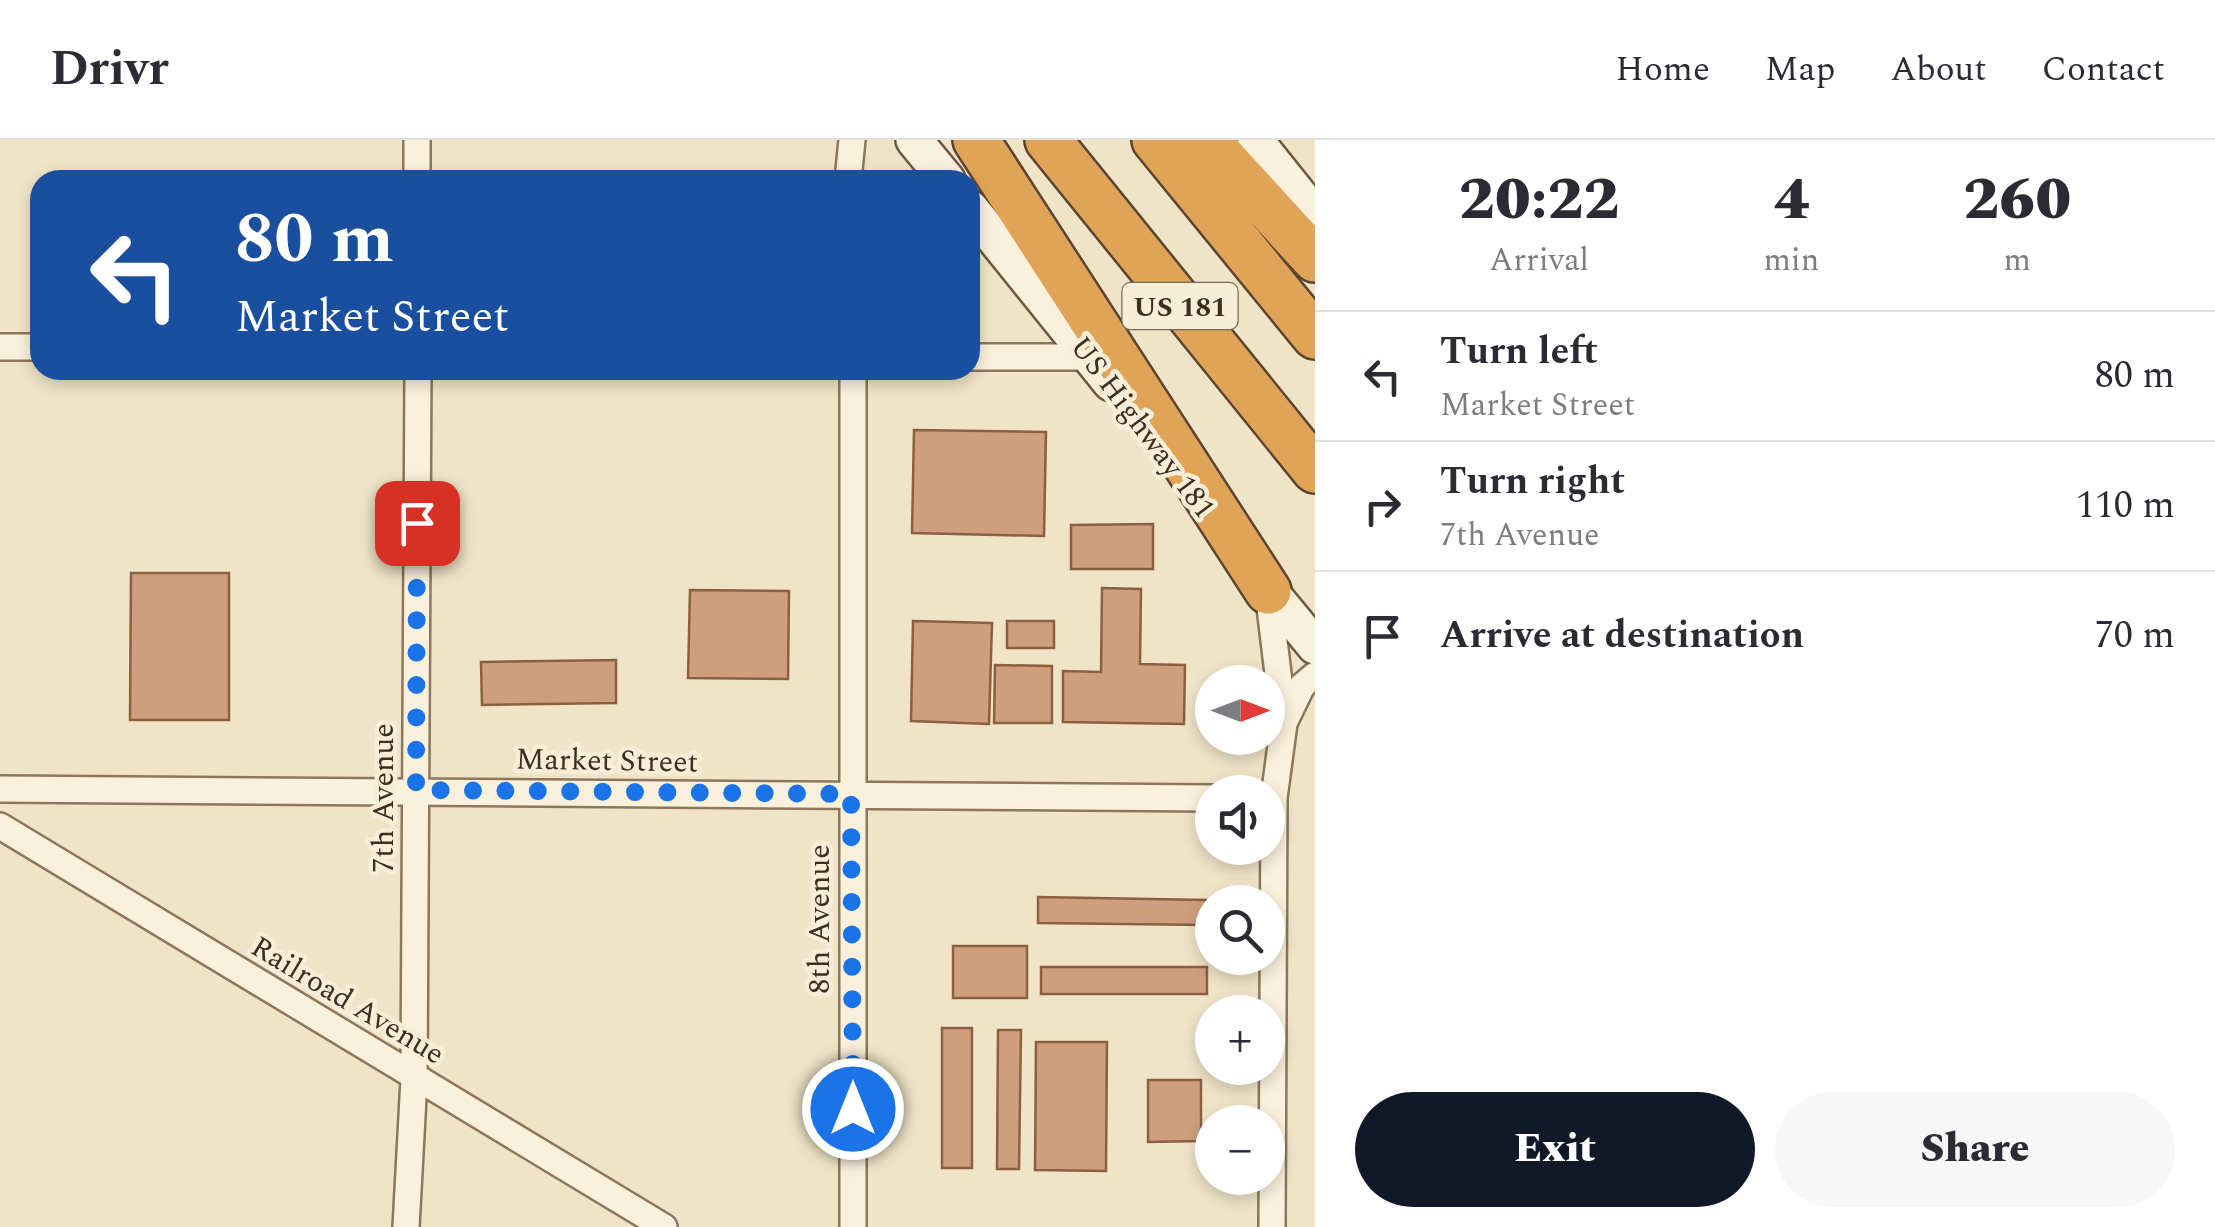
<!DOCTYPE html>
<html lang="en">
<head>
<meta charset="utf-8">
<style>
  body { margin:0; font-family:Spectral,serif; background:#f7f7f7; color:#2b2b33; height:100vh; display:flex; flex-direction:column; font-size:38px; white-space:nowrap }
  * { box-sizing:border-box; margin:0 }
  p { font-size:32px; color:#7c7c81 }
  .icon { flex:none; width:55px; height:55px; fill:none; stroke:currentColor; stroke-width:2; stroke-linecap:round; stroke-linejoin:round }
  .map { position:relative; flex:1; overflow:hidden }
  .side { display:flex; flex-direction:column; background:#fff; width:900px }
  .side>* { flex:none }
  .hud { position:absolute; left:30px; top:30px; width:950px; height:210px; border-radius:30px; box-shadow:0 5px 15px #0003; background:#1a4fa0; color:#fff; overflow:hidden }
  .needle { width:65px; rotate:90deg }
  .buttons { position:absolute; left:1195px; top:525px; display:grid; gap:20px }
  .buttons a { display:grid; place-items:center; width:90px; height:90px; border-radius:50%; background:#fff; box-shadow:0 5px 15px #0003; font-size:50px }
  .pin { position:absolute; display:grid; place-items:center; width:85px; height:85px; color:#fff; margin:-42px; border-radius:20px; box-shadow:0 5px 15px #0006 }
  .me { position:absolute; width:110px; margin:-55px; rotate:0deg; stroke-linejoin:round; filter:drop-shadow(0 0 8px #0008) }
  .turn { display:flex; align-items:center; gap:35px; height:210px; padding:0 40px; font-size:45px }
  .turn .icon { width:130px; height:130px; stroke-width:2.5 }
  .turn b { display:block; font-size:70px; line-height:85px }
  .eta { display:flex; justify-content:space-evenly; align-items:center; height:170px; text-align:center }
  .eta b { font-size:60px; font-weight:800; line-height:70px }
  .primary-button { display:flex; gap:20px; margin-top:auto; padding:20px 40px }
  .primary-button a { flex:1; height:115px; border-radius:60px; background:#111827; color:#fff; font-size:40px; font-weight:800; line-height:115px; text-align:center }
  .primary-button a+a { background:#f7f7f7; color:#2b2b33 }
  ul { padding:0; list-style:none }
  li { display:flex; align-items:center; gap:30px; height:130px; padding:0 40px; border-top:2px solid #e1e1e2 }
  li div { flex:1 }
  li b { display:block; font-size:38px }
  li em { font-style:normal }
  header { display:flex; align-items:center; gap:60px; box-sizing:border-box; height:140px; padding:0 50px; background:#fff; border-bottom:2px solid #e1e1e2 }
  header strong { font-size:48px }
  nav { display:flex; gap:55px; margin-inline-start:auto; font-size:35px }
  main { display:flex; flex:1; min-height:0 }
  .map>svg:first-child { display:block }
  .building { fill:#cf9f7d; stroke:#8d5f41; stroke-width:2.5 }
  .lines { fill:none; stroke-linecap:round; stroke-linejoin:round }
  .minor-casing { stroke:#8d765c; stroke-width:30 }
  .secondary-casing { stroke:#6f573f; stroke-width:40 }
  .motorway-casing { stroke:#5b4430; stroke-width:50 }
  .minor { stroke:#faf1dc; stroke-width:25 }
  .secondary { stroke:#faf1dc; stroke-width:35 }
  .motorway { stroke:#e0a458; stroke-width:45 }
  .route { stroke:#1a73e8; stroke-width:18; stroke-dasharray:0 32.4 }
  .labels { text-anchor:middle; stroke-width:9; stroke-linejoin:round; paint-order:stroke }
  .shield { fill:#f7eed8; stroke:#756857; stroke-width:2.5 }
  .shield-label { font-size:28px; font-weight:bold; fill:#3d2e20 }
  .street-label { font-size:30px; fill:#3d2e20; stroke:#f7eed8 }
</style>
</head>
<body>
<header>
<strong>Drivr</strong>
<nav><a>Home</a><a>Map</a><a>About</a><a>Contact</a></nav>
</header>
<main>
<div class="map">
<svg width="1315" height="1087" viewBox="0 0 1315 1087">
  <rect width="100%" height="100%" fill="#f0e4c8"/>
  <g class="building">
    <polygon points="914,290 1046,292 1044,396 912,393"/>
    <polygon points="1153,384 1153,429 1071,429 1071,385"/>
    <polygon points="131,433 229,433 229,580 130,580"/>
    <polygon points="1102,448 1141,449 1140,524 1185,525 1184,584 1063,582 1063,531 1101,532"/>
    <polygon points="690,450 789,451 788,539 688,538"/>
    <polygon points="913,481 992,483 989,584 911,581"/>
    <rect x="1007" y="481" width="47" height="27"/>
    <polygon points="616,520 616,563 482,565 481,522"/>
    <polygon points="995,525 1052,526 1052,583 994,583"/>
    <polygon points="1038,757 1206,760 1206,785 1038,783"/>
    <rect x="953" y="806" width="74" height="52"/>
    <rect x="1041" y="827" width="166" height="27"/>
    <rect x="942" y="888" width="30" height="140"/>
    <polygon points="998,890 1021,890 1019,1029 997,1029"/>
    <polygon points="1036,902 1107,902 1106,1031 1035,1030"/>
    <polygon points="1148,940 1201,940 1201,1001 1148,1002"/>
  </g>
  <g class="lines">
    <g class="minor-casing">
      <g id="minor">
        <polyline points="417,0 417,40"/>
        <polyline points="848,40 852,0"/>
        <polyline points="0,207 40,207"/>
        <polyline points="970,217 1092,217"/>
        <polyline points="853,230 853,1087"/>
        <polyline points="1268,451 1284,583 1274,658 1272,1087"/>
        <polyline points="1284,583 1302,546 1315,535"/>
        <polyline points="0,649 1212,658"/>
        <polyline points="0,686 664,1087"/>
        <polyline points="406,1087 414,939 418,230"/>
      </g>
    </g>
    <g class="secondary-casing">
      <g id="secondary">
        <polyline points="914,0 947,40"/>
        <polyline points="1255,0 1315,75"/>
        <polyline points="970,68 1111,243"/>
        <polyline points="1254,432 1315,506"/>
      </g>
    </g>
    <g class="motorway-casing">
      <g id="motorway">
        <polyline points="976,0 1268,451"/>
        <polyline points="1048,0 1315,330"/>
        <polyline points="1155,0 1315,196"/>
        <polyline points="1206,0 1315,119"/>
      </g>
    </g>
    <use href="#minor" class="minor"/>
    <use href="#secondary" class="secondary"/>
    <use href="#motorway" class="motorway"/>
  </g>
  <g class="lines">
    <polyline class="route" points="417,383 416,650 851,654 853,969"/>
  </g>
  <g class="labels">
    <rect class="shield" x="1122.5" y="143" width="115" height="46" rx="8"/>
    <g class="shield-label">
      <text x="1180" y="176">US 181</text>
    </g>
    <g class="street-label">
      <text transform="translate(1143 287) rotate(53)" y="10">US Highway 181</text>
      <text transform="translate(607 620) rotate(1)" y="10">Market Street</text>
      <text transform="translate(383 658) rotate(-90)" y="10">7th Avenue</text>
      <text transform="translate(819 779) rotate(-90)" y="10">8th Avenue</text>
      <text transform="translate(348 860) rotate(31)" y="10">Railroad Avenue</text>
    </g>
  </g>
</svg>
<div class="buttons">
<a><svg class="needle" viewBox="-14 -14 28 28"><path d="M0-13l5 13h-10z" fill="#e53935"/><path d="M0 13l5-13h-10z" fill="#7c7c81"/></svg></a>
<a><svg class="icon" aria-label="sound" viewBox="0 0 24 24"><path d="M4 9h4l5-4v14l-5-4H4zM17 9q2 3 0 6"/></svg></a>
<a><svg class="icon" aria-label="search" viewBox="0 0 24 24"><circle cx="10" cy="10" r="6"/><path d="M15 15l6 6"/></svg></a>
<a>+</a>
<a>−</a>
</div>
<div class="pin" style="left:417px;top:383px;background:#d93025"><svg class="icon" aria-label="arrive" viewBox="0 0 24 24"><path d="M6 21V4h12l-3 4 3 4H6"/></svg></div>
<svg class="me" style="left:853px;top:969px" viewBox="-20 -20 40 40"><circle r="17" fill="#1a73e8" stroke="#fff" stroke-width="3"/><path d="M0-11L8 9 0 5-8 9z" fill="#fff"/></svg>
<div class="hud">
<div class="turn"><svg class="icon" aria-label="left" viewBox="0 0 24 24"><path d="M17 20v-9H6M10 6l-5 5 5 5"/></svg><div><b>80 m</b>Market Street</div></div>
</div>
</div>
<section class="side">
<div class="eta">
<div><b>20:22</b><p>Arrival</p></div>
<div><b>4</b><p>min</p></div>
<div><b>260</b><p>m</p></div>
</div>
<ul>
<li><svg class="icon" aria-label="left" viewBox="0 0 24 24"><path d="M17 20v-9H6M10 6l-5 5 5 5"/></svg><div><b>Turn left</b><p>Market Street</p></div><em>80 m</em></li>
<li><svg class="icon" aria-label="right" viewBox="0 0 24 24"><path d="M7 20v-9h11M14 6l5 5-5 5"/></svg><div><b>Turn right</b><p>7th Avenue</p></div><em>110 m</em></li>
<li><svg class="icon" aria-label="arrive" viewBox="0 0 24 24"><path d="M6 21V4h12l-3 4 3 4H6"/></svg><div><b>Arrive at destination</b></div><em>70 m</em></li>
</ul>
<div class="primary-button"><a>Exit</a><a>Share</a></div>
</section>
</main>
</body>
</html>
